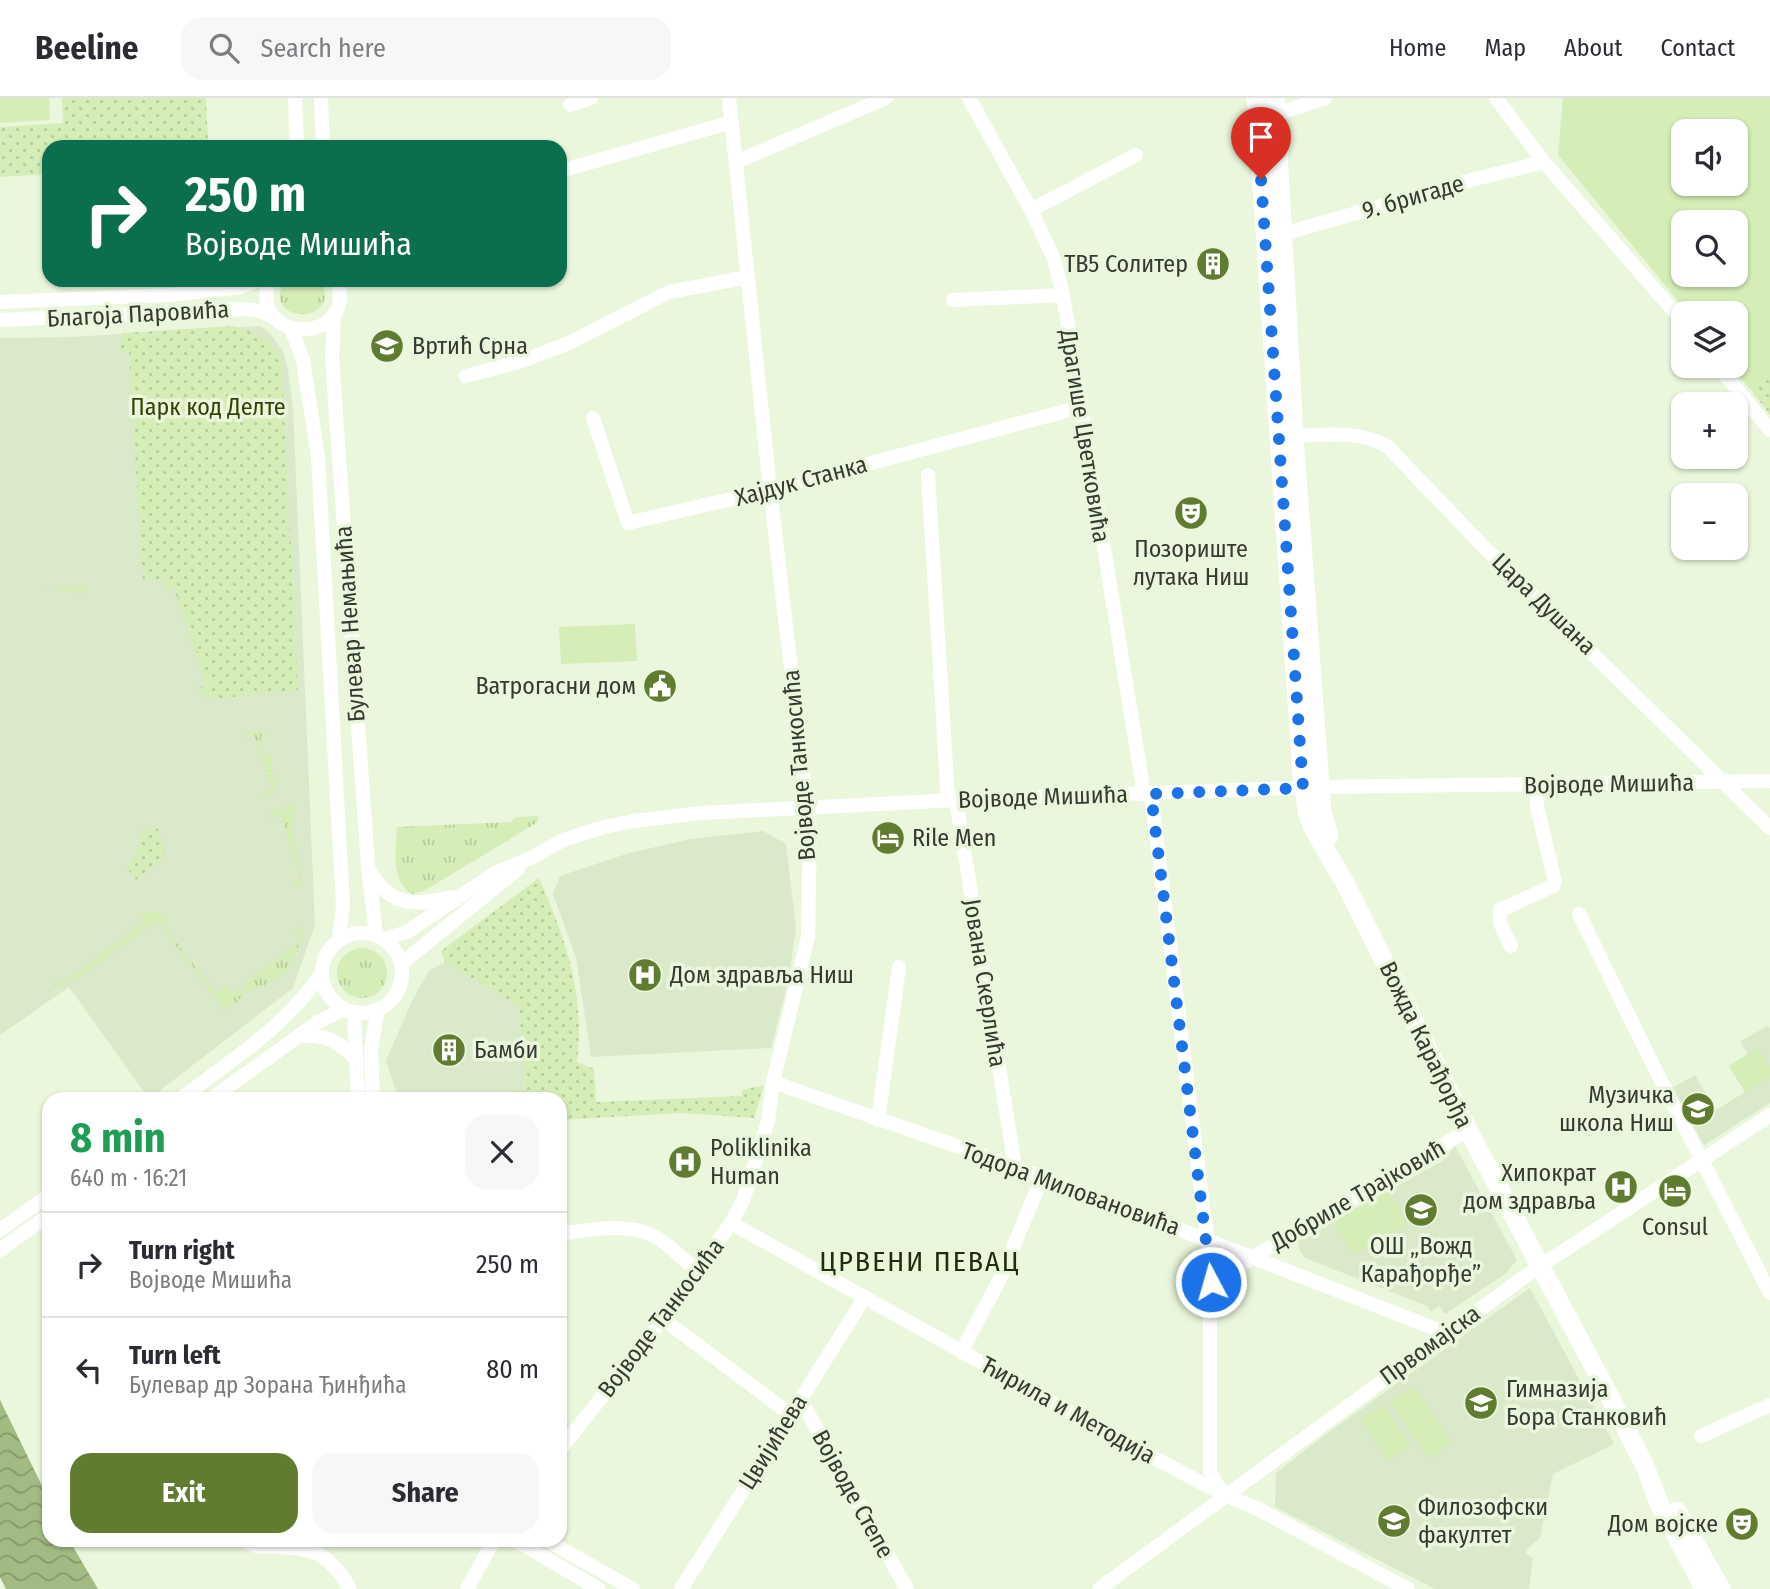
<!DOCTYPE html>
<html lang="en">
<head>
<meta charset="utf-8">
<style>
  body { margin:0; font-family:"Fira Sans Condensed",sans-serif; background:#f7f7f7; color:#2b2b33; height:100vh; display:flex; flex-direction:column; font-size:26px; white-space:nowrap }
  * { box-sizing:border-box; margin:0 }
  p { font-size:23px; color:#7c7c81 }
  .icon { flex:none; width:38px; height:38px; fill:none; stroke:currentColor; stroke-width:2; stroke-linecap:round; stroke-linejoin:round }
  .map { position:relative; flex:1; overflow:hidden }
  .sheet { position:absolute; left:42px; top:994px; width:525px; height:455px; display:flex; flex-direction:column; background:#fff; border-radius:21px; box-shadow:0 2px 5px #0004 }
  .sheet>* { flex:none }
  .hud { position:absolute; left:42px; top:42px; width:525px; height:147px; border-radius:21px; box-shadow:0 2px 5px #0004; background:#0b6e4f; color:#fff; overflow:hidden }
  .fabs { position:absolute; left:1671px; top:21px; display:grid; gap:14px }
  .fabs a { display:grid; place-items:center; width:77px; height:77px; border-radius:14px; background:#fff; box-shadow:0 2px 5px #0004; font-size:35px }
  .pin { position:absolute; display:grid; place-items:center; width:60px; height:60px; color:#fff; margin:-72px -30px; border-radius:50% 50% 50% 0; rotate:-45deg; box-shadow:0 0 7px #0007 }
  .pin .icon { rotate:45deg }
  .me { position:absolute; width:77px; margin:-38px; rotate:354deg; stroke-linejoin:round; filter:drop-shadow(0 0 5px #0008) }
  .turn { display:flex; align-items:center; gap:24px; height:147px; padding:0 28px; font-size:32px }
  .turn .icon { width:91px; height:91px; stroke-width:2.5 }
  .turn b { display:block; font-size:49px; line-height:60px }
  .round { display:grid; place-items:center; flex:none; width:74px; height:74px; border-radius:21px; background:#f7f7f7 }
  .summary { display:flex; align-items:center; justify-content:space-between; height:119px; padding:0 28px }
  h1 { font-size:42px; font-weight:700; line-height:52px; color:#1e9e55 }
  .action { display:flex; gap:14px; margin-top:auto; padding:14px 28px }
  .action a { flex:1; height:80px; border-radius:21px; background:#5f7c31; color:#fff; font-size:28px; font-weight:700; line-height:80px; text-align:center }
  .action a+a { background:#f7f7f7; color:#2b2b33 }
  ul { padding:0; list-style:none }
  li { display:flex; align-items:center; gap:21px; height:105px; padding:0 28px; border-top:2px solid #e1e1e2 }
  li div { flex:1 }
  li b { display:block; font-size:26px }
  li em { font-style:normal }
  header { display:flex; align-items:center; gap:42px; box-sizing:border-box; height:98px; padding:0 35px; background:#fff; border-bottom:2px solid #e1e1e2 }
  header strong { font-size:33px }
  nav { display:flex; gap:38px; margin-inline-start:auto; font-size:24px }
  .search { width:490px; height:63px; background:#f7f7f7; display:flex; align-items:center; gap:18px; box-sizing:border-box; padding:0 24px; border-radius:21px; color:#7c7c81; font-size:26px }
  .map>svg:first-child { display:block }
  .built { fill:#dae9ca }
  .grass { fill:url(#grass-tufts) }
  .park { fill:url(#park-dots) }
  .pitch { fill:#d5edb7; fill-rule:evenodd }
  .water { fill:url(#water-waves) }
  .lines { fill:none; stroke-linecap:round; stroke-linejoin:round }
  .minor { stroke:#fff; stroke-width:14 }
  .major { stroke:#fff; stroke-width:19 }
  .route { stroke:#1a73e8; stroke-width:12; stroke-dasharray:0 21.6 }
  .labels { text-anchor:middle; stroke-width:7; stroke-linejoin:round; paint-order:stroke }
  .street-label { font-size:24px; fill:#363a31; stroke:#ebf7dd }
  .poi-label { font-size:24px; fill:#363a31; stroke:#ebf7dd; text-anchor:start }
  .park-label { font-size:24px; fill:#304505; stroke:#ebf7dd }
  .quarter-label { font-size:28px; letter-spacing:2px; fill:#212e0a; stroke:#ebf7dd }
</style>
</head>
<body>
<header>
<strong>Beeline</strong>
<div class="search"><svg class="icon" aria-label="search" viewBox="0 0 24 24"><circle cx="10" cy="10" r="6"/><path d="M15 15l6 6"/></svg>Search here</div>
<nav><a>Home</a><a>Map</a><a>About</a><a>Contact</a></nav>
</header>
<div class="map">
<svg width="1770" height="1491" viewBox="0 0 1770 1491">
  <defs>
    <pattern id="grass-tufts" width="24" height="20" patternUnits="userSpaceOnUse" patternTransform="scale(1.75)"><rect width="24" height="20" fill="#d5edb7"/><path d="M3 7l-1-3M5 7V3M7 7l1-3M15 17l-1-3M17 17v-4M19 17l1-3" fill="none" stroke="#b7cc9e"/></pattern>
    <pattern id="park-dots" width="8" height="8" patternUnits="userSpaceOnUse" patternTransform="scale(1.75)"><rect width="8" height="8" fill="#d5edb7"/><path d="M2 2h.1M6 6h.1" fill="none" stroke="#b7cc9e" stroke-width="1.8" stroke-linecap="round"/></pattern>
    <pattern id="water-waves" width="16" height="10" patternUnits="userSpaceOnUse" patternTransform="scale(1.75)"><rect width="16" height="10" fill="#a2bb82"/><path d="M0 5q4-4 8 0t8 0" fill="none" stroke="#85996b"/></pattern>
  </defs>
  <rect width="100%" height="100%" fill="#ebf7dd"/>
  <g class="built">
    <polygon points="261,228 270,235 283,253 288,272 293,309 315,827 293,890 149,1001 69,889 0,937 0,240 69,239"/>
    <polygon points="763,733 786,746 796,830 789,879 771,950 591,959 576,860 553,796 560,778 629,755 691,741"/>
    <polygon points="445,864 519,908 525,992 399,1001 386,963 411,905 429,872"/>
    <polygon points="1768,928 1770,930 1770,1005 1704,1047 1672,990 1695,977 1716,1012 1745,994 1729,968 1748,956 1740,943"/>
    <polygon points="1455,1048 1517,1162 1505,1176 1445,1216 1439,1208 1431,1214 1427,1208 1305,1160 1299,1151 1298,1143 1305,1136 1397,1088 1442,1063"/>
    <polygon points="1530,1190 1614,1346 1553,1376 1540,1440 1526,1452 1526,1456 1533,1460 1529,1491 1435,1491 1275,1409 1276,1375 1321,1340"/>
  </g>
  <g class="grass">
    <path d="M285 182H320C346 228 258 227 285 182Z"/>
    <polygon points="162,482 175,488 214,601 203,599 197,590 205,587 204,582 174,490 165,492"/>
    <polygon points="85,487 86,496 46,490"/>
    <polygon points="267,633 270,636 261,638 262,656 271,656 274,697 269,700 266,700 263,695 272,692 254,637 245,640 245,637 247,634"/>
    <path d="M295 707C296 714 292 720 292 728 294 750 300 768 302 789L291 786 300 781 280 716 271 719 270 715 272 712Z"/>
    <path d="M538 718V724L424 793 412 796C390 783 396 752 397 729L511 724 515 719Z"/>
    <polygon points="149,814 159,814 169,820 162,826 216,895 226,888 232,895 240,890 245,897 224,913 157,822 71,885 66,884 58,889 54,887 64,880 71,880 141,825 142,817"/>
    <path d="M303 828C301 846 292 873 274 883 266 888 258 887 248 894L243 887 299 843 294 835Z"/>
    <circle cx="362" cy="875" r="25"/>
  </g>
  <g class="park">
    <polygon points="62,0 206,0 208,44 172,46 171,49 49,49 49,76 0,79 0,29 63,25"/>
    <path d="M233 228C253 233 269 241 281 259L298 592 214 601 175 488 163 481 143 483 129 254H120L123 235Z"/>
    <polygon points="1770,276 1770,317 1751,292"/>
    <path d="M157 728 165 758 136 782 126 769C136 760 143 747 140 734Z"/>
    <path d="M539 780C566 841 585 896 577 964L594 971 596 1004 742 998V992L764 987 754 1020 680 1015 560 1022V1001H396L525 992 519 908 445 864 441 853Z"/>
  </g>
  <g class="pitch">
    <polygon points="0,0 49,0 50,22 0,25"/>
    <path d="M1563 0H1770V276L1751 292 1730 268H1736V215H1688L1558 57ZM1736 33V86H1684V33ZM1736 124V177H1684V124Z"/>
    <polygon points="635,526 637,563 561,566 559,529"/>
    <polygon points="1757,950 1770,970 1770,978 1745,994 1729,968"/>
    <polygon points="1389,1093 1407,1126 1353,1157 1334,1124"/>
    <polygon points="1414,1288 1452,1345 1428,1361 1390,1304"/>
    <polygon points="1383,1307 1410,1348 1388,1362 1361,1322"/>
  </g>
  <polygon class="water" points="0,1302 49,1402 49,1442 69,1442 98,1491 6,1491 0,1479"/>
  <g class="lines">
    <g class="minor">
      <polyline points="295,0 297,49"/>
      <polyline points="321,0 323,49"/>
      <polyline points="969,0 1031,112 1054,161 1063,197 1144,696"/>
      <polyline points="1496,0 1544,64 1684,225"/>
      <polyline points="570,7 591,0"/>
      <polyline points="1276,16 1325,0"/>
      <polyline points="736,64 886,0"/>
      <polyline points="560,73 732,24"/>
      <polyline points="1031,112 1136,57"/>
      <polyline points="1283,136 1475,81 1544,64"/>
      <path d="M269 182C248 248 359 247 337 182"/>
      <polyline points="953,202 1063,197"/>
      <polyline points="0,204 169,197 241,189 258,182"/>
      <polyline points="334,216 332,260 368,768 376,837"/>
      <polyline points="0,222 243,211 260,213 275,220"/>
      <polyline points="291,230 303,262 318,359 343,807 339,841"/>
      <polyline points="1718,268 1770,332"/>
      <polyline points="466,278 522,263 569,245 669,194 748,179"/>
      <polyline points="593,320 628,425 770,392 1081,309"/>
      <path d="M1294 338C1326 337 1358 332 1387 348L1481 446 1770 730"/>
      <polyline points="928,377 948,702"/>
      <polyline points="1151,696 1210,1163 1210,1373 1215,1384 1223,1394"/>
      <polyline points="956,702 1015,1069"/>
      <path d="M370 773C391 810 415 808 451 799"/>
      <polyline points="1579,816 1654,969 1770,1195"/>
      <circle cx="362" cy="875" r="40"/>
      <polyline points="385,841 407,834 495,775 533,759 563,742 604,729 634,723 701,715 956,702 1321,689 1770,683"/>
      <polyline points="1511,848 1500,825 1500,812 1553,788 1555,784 1537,709 1538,687"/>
      <polyline points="401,866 518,771"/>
      <polyline points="354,914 358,1001"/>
      <path d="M298 938C324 936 339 942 356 962"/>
      <path d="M773 984C853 1013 934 1039 1014 1069 1159 1122 1302 1179 1446 1235"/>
      <path d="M180 1001C231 963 285 929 321 876"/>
      <polyline points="211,1001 318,924 345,911"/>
      <polyline points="373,1001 371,951 378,911"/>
      <polyline points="878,1022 899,869"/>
      <polyline points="731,1125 1135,1350 1227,1398 1256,1410 1408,1491"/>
      <polyline points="0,1132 49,1097"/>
      <path d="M560 1136C590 1132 625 1124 654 1138 670 1146 683 1163 698 1173"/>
      <polyline points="0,1152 49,1117"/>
      <polyline points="1211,1184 1468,1032"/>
      <polyline points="663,1221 790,1316"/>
      <polyline points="961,1254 999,1183 1042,1080"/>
      <polyline points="800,1301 907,1491"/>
      <polyline points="1701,1338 1770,1307"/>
      <polyline points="560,1352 663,1221 731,1125 744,1100 768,1023 773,984 808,839 810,732 770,392 729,0"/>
      <path d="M244 1442C255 1450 263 1449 276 1449 314 1449 332 1458 350 1491"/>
      <polyline points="515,1442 599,1491"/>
      <polyline points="546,1442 633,1491"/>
      <polyline points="467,1491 494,1442"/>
      <polyline points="681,1491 865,1199"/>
      <polyline points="1099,1491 1524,1179 1770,1017"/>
    </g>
    <g class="major">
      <polyline points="1256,0 1302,677 1308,717 1313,730 1345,785 1468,1032 1602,1284 1645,1368 1660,1408 1705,1491"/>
      <polyline points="1275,0 1294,338 1322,715 1329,738"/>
      <polyline points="1677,1413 1721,1491"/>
    </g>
  </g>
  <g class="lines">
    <polyline class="route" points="1211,1184 1151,696 1303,690 1261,81"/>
  </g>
  <defs>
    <g id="building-disc" transform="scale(1.75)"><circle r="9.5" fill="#5f7c31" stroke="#ebf7dd"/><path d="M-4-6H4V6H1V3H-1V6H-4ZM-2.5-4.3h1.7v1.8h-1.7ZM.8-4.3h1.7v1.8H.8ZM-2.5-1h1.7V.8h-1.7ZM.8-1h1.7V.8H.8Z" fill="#fff"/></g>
    <g id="school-disc" transform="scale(1.75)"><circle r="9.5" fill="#5f7c31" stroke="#ebf7dd"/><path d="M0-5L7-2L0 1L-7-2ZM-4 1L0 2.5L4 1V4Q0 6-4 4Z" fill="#fff"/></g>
    <g id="theatre-disc" transform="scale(1.75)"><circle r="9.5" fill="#5f7c31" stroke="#ebf7dd"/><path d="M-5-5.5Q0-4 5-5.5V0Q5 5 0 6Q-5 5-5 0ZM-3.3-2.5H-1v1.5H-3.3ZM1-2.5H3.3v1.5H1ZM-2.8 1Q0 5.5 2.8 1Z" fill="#fff"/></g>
    <g id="civic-disc" transform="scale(1.75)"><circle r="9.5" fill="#5f7c31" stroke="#ebf7dd"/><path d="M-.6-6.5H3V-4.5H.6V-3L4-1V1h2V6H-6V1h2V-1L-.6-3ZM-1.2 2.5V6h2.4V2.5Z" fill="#fff"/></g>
    <g id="hotel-disc" transform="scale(1.75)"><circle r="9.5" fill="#5f7c31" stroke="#ebf7dd"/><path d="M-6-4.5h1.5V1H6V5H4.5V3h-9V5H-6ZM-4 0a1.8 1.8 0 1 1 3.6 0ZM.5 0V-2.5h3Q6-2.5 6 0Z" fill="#fff"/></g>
    <g id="hospital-disc" transform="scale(1.75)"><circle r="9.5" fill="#5f7c31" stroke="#ebf7dd"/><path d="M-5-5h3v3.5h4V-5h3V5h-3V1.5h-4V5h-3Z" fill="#fff"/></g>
    <g id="university-disc" transform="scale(1.75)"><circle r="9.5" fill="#5f7c31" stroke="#ebf7dd"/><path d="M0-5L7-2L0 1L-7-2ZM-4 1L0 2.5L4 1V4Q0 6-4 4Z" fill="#fff"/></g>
  </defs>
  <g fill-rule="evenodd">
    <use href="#building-disc" x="1213" y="166"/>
    <use href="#school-disc" x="387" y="248"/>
    <use href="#theatre-disc" x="1191" y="415"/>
    <use href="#civic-disc" x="660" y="588"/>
    <use href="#hotel-disc" x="888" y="740"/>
    <use href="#hospital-disc" x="645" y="877"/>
    <use href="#building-disc" x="449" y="952"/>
    <use href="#school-disc" x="1698" y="1011"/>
    <use href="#hospital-disc" x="685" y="1064"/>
    <use href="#hospital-disc" x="1621" y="1089"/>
    <use href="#hotel-disc" x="1675" y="1093"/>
    <use href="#school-disc" x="1421" y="1112"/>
    <use href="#school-disc" x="1481" y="1305"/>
    <use href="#university-disc" x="1394" y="1423"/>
    <use href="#theatre-disc" x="1742" y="1426"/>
  </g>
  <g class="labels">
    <g class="street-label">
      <text transform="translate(1413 99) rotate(-16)" y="8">9. бригаде</text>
      <text transform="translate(138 216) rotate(-3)" y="8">Благоја Паровића</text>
      <text transform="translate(1085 338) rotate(81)" y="8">Драгише Цветковића</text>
      <text transform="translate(801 383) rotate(-15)" y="8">Хајдук Станка</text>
      <text transform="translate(1544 506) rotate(44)" y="8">Цара Душана</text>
      <text transform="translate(350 526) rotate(-94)" y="8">Булевар Немањића</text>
      <text transform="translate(799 667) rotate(-95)" y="8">Војводе Танкосића</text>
      <text transform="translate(1609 686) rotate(-1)" y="8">Војводе Мишића</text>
      <text transform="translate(1043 699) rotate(-2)" y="8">Војводе Мишића</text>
      <text transform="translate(985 885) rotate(81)" y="8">Јована Скерлића</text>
      <text transform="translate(1426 947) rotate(64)" y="8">Вожда Карађорђа</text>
      <text transform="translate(1071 1091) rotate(20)" y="8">Тодора Миловановића</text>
      <text transform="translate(1358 1097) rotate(-30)" y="8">Добриле Трајковић</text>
      <text transform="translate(661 1220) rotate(-53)" y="8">Војводе Танкосића</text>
      <text transform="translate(1430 1247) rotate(-36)" y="8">Првомајска</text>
      <text transform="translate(1068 1312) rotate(29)" y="8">Ћирила и Методија</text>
      <text transform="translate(773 1344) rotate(-58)" y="8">Цвијићева</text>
      <text transform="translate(853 1396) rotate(61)" y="8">Војводе Степе</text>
    </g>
    <g class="poi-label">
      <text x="1188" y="174" text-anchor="end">ТВ5 Солитер</text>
      <text x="412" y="256">Вртић Срна</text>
      <text x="1191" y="459" text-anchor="middle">Позориште<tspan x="1191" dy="28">лутака Ниш</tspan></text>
      <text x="636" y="596" text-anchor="end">Ватрогасни дом</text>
      <text x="912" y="748">Rile Men</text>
      <text x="670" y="885">Дом здравља Ниш</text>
      <text x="474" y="960">Бамби</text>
      <text x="1674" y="1005" text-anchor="end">Музичка<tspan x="1674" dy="28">школа Ниш</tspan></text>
      <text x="710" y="1058">Poliklinika<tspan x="710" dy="28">Human</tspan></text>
      <text x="1596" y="1083" text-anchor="end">Хипократ<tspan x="1596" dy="28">дом здравља</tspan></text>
      <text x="1675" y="1137" text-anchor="middle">Consul</text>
      <text x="1421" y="1156" text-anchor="middle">ОШ „Вожд<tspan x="1421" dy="28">Карађорђе”</tspan></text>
      <text x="1506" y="1299">Гимназија<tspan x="1506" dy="28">Бора Станковић</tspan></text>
      <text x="1418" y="1417">Филозофски<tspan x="1418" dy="28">факултет</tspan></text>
      <text x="1718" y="1434" text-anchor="end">Дом војске</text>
    </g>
    <g class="park-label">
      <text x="208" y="317">Парк код Делте</text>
    </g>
    <g class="quarter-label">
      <text x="920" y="1173">ЦРВЕНИ ПЕВАЦ</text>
    </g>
  </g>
</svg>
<div class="fabs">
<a><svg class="icon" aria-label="sound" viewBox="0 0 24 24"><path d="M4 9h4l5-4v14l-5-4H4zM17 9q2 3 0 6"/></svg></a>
<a><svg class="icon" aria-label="search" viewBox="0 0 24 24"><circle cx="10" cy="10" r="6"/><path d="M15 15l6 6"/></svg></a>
<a><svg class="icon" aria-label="layers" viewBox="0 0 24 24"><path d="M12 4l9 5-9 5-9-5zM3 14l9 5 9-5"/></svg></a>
<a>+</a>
<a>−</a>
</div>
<div class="pin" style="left:1261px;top:81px;background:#d93025"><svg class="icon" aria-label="arrive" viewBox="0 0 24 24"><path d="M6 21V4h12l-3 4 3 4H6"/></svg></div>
<svg class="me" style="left:1211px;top:1184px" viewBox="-20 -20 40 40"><circle r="17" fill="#1a73e8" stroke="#fff" stroke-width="3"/><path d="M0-11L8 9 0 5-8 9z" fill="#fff"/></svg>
<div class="hud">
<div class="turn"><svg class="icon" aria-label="right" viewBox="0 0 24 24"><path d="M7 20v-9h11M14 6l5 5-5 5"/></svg><div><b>250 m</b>Војводе Мишића</div></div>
</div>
<section class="sheet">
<div class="summary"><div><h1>8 min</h1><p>640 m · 16:21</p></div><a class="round"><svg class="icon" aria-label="close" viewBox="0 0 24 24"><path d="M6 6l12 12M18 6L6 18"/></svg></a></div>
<ul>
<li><svg class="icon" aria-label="right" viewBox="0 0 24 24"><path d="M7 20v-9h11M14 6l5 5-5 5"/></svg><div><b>Turn right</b><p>Војводе Мишића</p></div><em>250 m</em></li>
<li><svg class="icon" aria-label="left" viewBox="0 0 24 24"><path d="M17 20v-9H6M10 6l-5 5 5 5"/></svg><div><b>Turn left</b><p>Булевар др Зорана Ђинђића</p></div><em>80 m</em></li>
</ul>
<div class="action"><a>Exit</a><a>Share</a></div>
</section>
</div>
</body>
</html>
